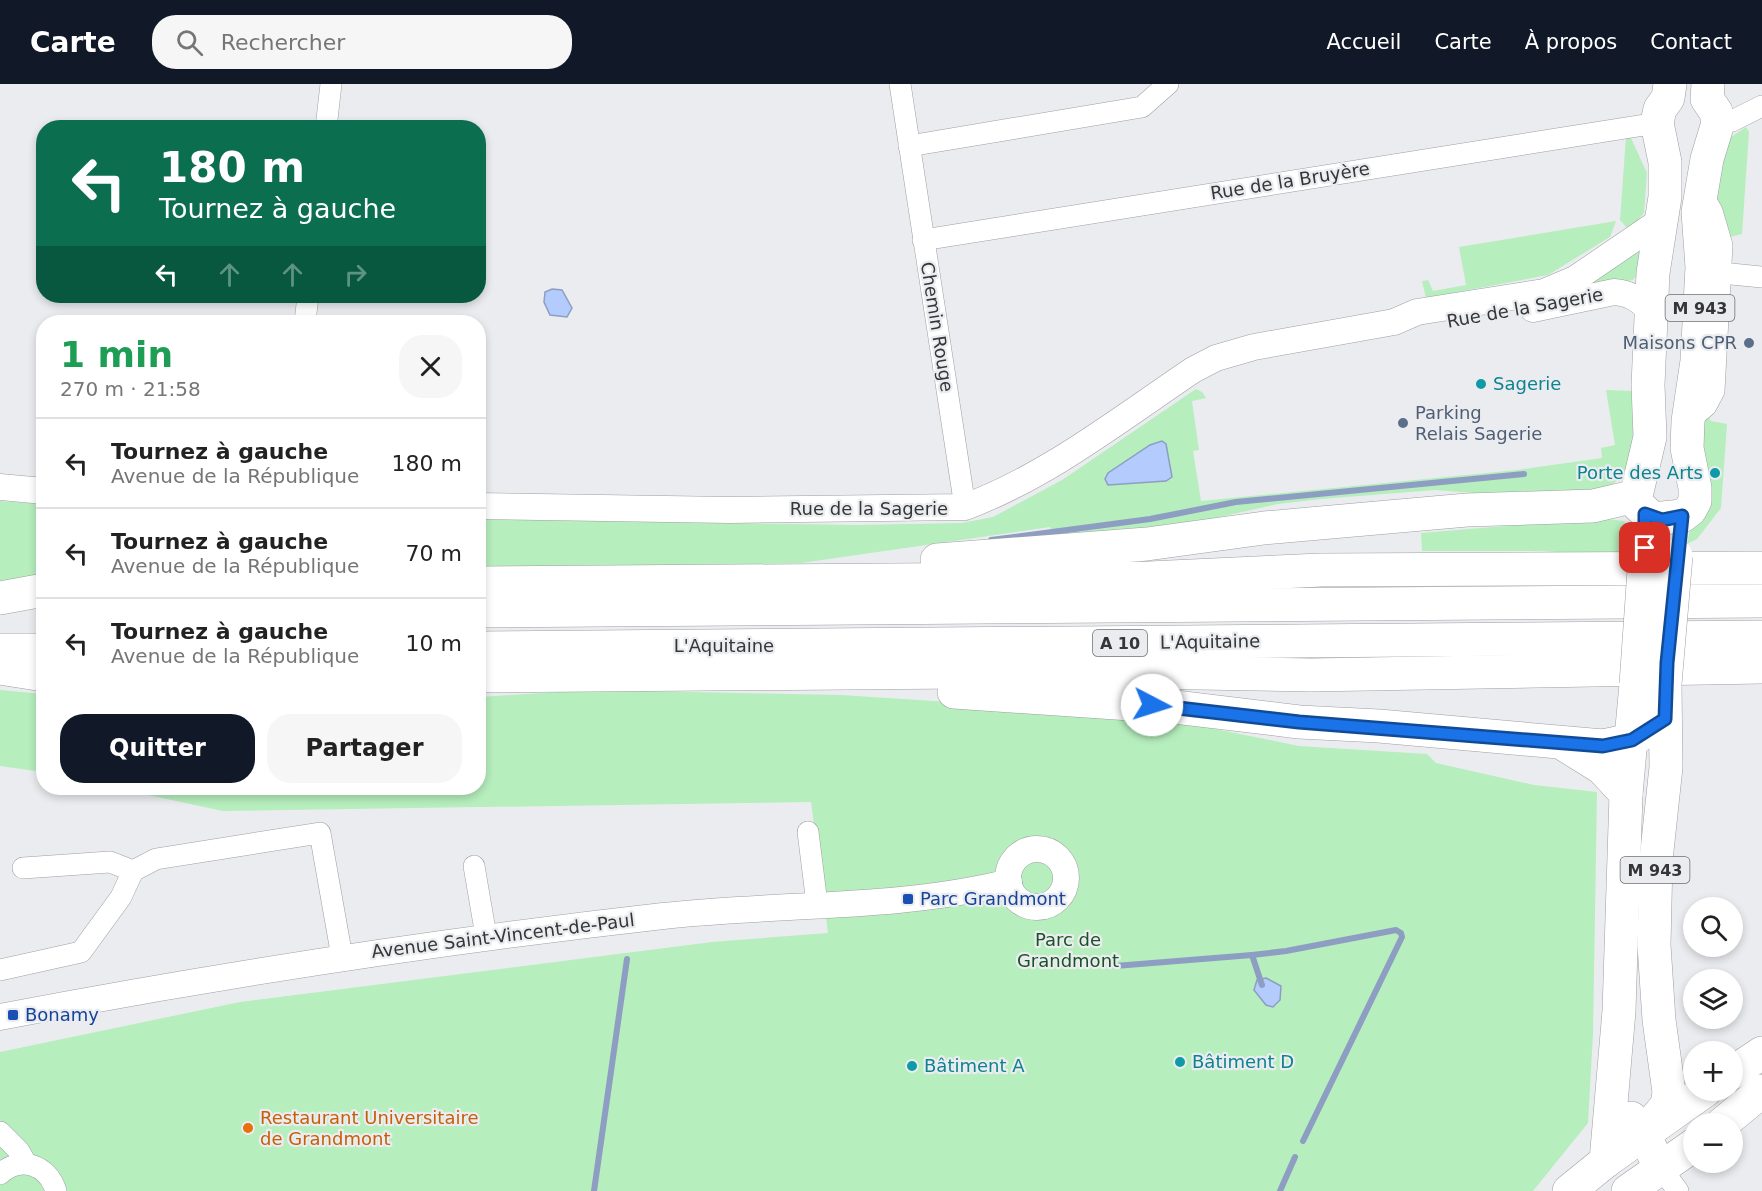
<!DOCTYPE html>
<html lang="fr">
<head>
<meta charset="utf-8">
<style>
  body { margin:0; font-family:"DejaVu Sans",sans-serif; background:#f6f6f6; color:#222; height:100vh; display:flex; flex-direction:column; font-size:22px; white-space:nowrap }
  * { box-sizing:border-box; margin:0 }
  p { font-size:20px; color:#767676 }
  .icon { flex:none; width:33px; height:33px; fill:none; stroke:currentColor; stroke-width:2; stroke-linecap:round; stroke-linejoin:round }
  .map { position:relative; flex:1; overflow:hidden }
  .details { position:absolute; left:36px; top:231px; width:450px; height:480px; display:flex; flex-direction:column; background:#fff; border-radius:24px; box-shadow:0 3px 9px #0003 }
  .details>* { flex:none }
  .guide { position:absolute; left:36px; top:36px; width:450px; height:183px; border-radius:24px; box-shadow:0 3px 9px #0003; background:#0b6e4f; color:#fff; overflow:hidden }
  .tools { position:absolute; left:1683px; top:813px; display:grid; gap:12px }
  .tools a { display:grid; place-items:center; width:60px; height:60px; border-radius:50%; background:#fff; box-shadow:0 3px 9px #0003; font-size:30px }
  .pin { position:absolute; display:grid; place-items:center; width:51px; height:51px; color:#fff; margin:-26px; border-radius:12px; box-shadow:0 3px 9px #0006 }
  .me { position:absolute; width:66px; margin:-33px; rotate:95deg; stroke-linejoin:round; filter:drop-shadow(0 0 4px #0008) }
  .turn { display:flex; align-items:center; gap:21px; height:126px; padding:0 24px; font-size:27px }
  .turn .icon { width:78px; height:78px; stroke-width:2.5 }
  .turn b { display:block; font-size:42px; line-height:51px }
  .lanes { display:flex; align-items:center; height:57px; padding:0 24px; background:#0003; justify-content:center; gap:30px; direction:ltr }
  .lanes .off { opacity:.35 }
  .round { display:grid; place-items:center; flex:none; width:63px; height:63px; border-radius:24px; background:#f6f6f6 }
  .head { display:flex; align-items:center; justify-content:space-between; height:102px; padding:0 24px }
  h1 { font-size:36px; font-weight:800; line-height:45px; color:#1e9e55 }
  .primary-button { display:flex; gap:12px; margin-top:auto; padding:12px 24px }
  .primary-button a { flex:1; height:69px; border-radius:24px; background:#111827; color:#fff; font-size:24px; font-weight:800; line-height:69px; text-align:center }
  .primary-button a+a { background:#f6f6f6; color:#222 }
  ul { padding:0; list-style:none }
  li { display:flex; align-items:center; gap:18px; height:90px; padding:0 24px; border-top:2px solid #e0e0e0 }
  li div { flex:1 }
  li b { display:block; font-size:22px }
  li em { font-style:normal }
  header { display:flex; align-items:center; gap:36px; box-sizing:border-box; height:84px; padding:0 30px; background:#111827; color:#fff }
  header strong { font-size:28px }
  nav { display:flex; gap:33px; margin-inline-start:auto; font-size:21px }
  .search { width:420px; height:54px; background:#f6f6f6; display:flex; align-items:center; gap:15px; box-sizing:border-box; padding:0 21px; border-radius:24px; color:#767676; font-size:22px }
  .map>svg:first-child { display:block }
  .green { fill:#b6eebd }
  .water { fill:#b3cbfd; stroke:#8d9ec2; stroke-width:1.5 }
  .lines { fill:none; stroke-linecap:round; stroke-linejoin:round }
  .stream { stroke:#8d9ec2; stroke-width:6 }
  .minor-casing { stroke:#9e9fa2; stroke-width:22 }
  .tertiary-casing { stroke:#9e9fa2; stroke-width:27 }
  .primary-casing { stroke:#9e9fa2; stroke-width:34 }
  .motorway-casing { stroke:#9e9fa2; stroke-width:34 }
  .minor { stroke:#fff; stroke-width:21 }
  .tertiary { stroke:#fff; stroke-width:26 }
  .primary { stroke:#fff; stroke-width:33 }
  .motorway { stroke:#fff; stroke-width:33 }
  .primary-bridge-casing { stroke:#9e9fa2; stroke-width:34; stroke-linecap:butt }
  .primary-bridge { stroke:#fff; stroke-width:33 }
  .route-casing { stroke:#114b97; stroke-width:15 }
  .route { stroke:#1a73e8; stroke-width:10 }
  .service-dot { fill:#5c6f8a; stroke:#ebecef; stroke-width:2 }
  .culture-dot { fill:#0f9aa8; stroke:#ebecef; stroke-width:2 }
  .transit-dot { fill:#1a4fb4; stroke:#ebecef; stroke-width:2 }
  .food-dot { fill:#e8710a; stroke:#ebecef; stroke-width:2 }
  .labels { text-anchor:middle; stroke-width:4.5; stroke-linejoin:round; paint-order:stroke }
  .shield { fill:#ebecef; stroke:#6c6d6e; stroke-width:1.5 }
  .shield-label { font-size:16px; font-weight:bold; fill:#353637 }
  .street-label { font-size:18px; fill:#353637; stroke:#ebecef }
  .service-label { font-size:18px; fill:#4e5e75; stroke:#ebecef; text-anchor:end }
  .culture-label { font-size:18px; fill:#0d838f; stroke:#ebecef; text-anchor:start }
  .transit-label { font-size:18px; fill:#164399; stroke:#ebecef; text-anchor:start }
  .park-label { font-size:18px; fill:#195227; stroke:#ebecef }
  .food-label { font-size:18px; fill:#c56008; stroke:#ebecef; text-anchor:start }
</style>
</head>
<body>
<header>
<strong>Carte</strong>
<div class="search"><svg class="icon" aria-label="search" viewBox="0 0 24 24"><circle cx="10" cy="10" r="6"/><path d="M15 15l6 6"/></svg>Rechercher</div>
<nav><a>Accueil</a><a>Carte</a><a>À propos</a><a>Contact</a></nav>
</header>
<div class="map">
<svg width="1762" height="1107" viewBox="0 0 1762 1107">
  <rect width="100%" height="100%" fill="#ebecef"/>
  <g class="green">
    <polygon points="1746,43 1749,48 1742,150 1730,153 1708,85 1731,53"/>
    <polygon points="1630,52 1647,89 1644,129 1632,143 1627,144 1620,136 1626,53"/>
    <polygon points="1616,137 1610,153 1548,191 1426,214 1422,197 1428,196 1433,207 1466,201 1459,163"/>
    <polygon points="1646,159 1638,190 1633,196 1588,203 1585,198"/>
    <polygon points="1196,305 1202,308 1206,314 1192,317 1199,366 1193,367 1201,417 1517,386 1602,374 1601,364 1615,361 1606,306 1634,307 1636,335 1629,375 1624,389 1611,402 1552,415 1435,406 1321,415 1278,420 1179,442 1057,458 1050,443 801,479 479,487 478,435 856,441 962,439 993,433 1062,396"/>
    <polygon points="1707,330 1711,337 1727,340 1721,424 1697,455 1687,460 1690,446 1695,439 1693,364"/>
    <polygon points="0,417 43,420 43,506 0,507"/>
    <polygon points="1599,434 1624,437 1633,446 1630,473 1542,467 1422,467 1421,449"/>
    <polygon points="0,606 43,610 43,688 0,682"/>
    <polygon points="589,606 841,611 1146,631 1299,662 1427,670 1436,679 1534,701 1597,708 1593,950 1588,1039 1533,1107 0,1107 0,968 240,918 712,858 828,849 811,718 223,727 115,704 478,704 479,613"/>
  </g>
  <g class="water">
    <polygon points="552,205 562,206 572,224 567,233 550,231 544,218 545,208"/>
    <polygon points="1162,357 1166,360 1172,393 1166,397 1108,401 1105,395 1108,389 1150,361"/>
    <polygon points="1266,894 1281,902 1280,916 1273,923 1266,921 1254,906 1257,896"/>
  </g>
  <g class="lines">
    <g class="stream">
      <polyline points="991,456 1150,435 1236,418 1524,390"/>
      <polyline points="1252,871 1286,867 1396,846 1401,849 1402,853 1303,1057"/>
      <polyline points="1115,882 1252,871 1262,901"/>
      <polyline points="594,1107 627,875"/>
      <polyline points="1280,1107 1295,1073"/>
    </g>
    <g class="minor-casing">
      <g id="minor">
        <polyline points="900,0 965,423"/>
        <polyline points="1718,39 1732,37 1762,22"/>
        <polyline points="326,44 331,0"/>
        <polyline points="909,62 1142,23 1168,0"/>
        <polyline points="923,156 1657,39"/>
        <polyline points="1721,189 1762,193"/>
        <polyline points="305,238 308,212"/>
        <polyline points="1688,337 1706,322 1714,307 1722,161 1712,127 1702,110"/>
        <polyline points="808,748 817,820"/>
        <polyline points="474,782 486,852"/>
        <polyline points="23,784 110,778 133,787 156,775 320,749 342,873"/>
        <polyline points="0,886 81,868 121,813 133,787"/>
        <polyline points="0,1048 19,1067 26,1079"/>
        <polyline points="1661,1084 1678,1107"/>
        <path d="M0 1090C21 1071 48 1081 56 1107"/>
      </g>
    </g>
    <g class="tertiary-casing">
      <g id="tertiary">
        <path d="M1533 225 1614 208C1630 209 1640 216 1651 227"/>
        <polyline points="0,403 44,407"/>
        <path d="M478 422 730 426 965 423C1048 392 1120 335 1193 286L1216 274 1254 263 1394 238 1417 228 1544 208 1575 195 1663 135"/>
        <circle cx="1037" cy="794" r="29"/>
        <path d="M0 933C220 891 441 857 663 832 778 819 897 826 1009 798"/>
      </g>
    </g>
    <g class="primary-casing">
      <g id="primary">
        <polyline points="1670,0 1668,14 1660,25 1657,39 1665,78 1665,113 1653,189 1648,301 1650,353 1636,412 1638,421 1653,435 1682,432 1690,426 1695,417 1695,404 1687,364 1688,337 1697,277 1702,183 1698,128 1707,75 1718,39 1716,28 1707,15 1708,0"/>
        <polyline points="1732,989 1762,969"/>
        <polyline points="1631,1034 1643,1050 1661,1084"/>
        <polyline points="1722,1040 1762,1007"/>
        <polyline points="1643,1050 1667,1021 1669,1008 1659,936 1654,861 1656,776 1666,683 1665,600"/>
        <polyline points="1606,1077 1619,927 1626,710 1636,600"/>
        <polyline points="1569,1107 1606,1077 1706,1006"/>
        <polyline points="1628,1107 1694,1061"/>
      </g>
    </g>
    <g class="motorway-casing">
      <g id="motorway">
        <polyline points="937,476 1147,460 1264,444 1467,426 1593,422 1636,412"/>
        <polyline points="478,499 1149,494 1321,486 1762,484"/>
        <polyline points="0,514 44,506"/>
        <polyline points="478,527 1762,517"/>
        <polyline points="478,564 1762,553"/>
        <polyline points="0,566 44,566"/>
        <polyline points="0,584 44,591"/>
        <polyline points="478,592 1079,587 1311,591 1762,583"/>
        <polyline points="954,608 1175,623 1299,638 1379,642 1603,662 1632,656 1665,635"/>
        <polyline points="1565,661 1602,684 1626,710"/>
      </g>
    </g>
    <use href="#minor" class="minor"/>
    <use href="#tertiary" class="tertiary"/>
    <use href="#primary" class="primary"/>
    <use href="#motorway" class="motorway"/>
    <g class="primary-bridge-casing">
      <g id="primary-bridge">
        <polyline points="1636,600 1645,472"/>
        <polyline points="1665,600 1676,472"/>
      </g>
    </g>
    <use href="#primary-bridge" class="primary-bridge"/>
  </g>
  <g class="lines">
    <g class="route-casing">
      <polyline id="route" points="1152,621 1299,638 1603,662 1632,656 1665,635 1667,579 1682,432 1662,436 1645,430 1645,464"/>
    </g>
    <use href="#route" class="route"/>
  </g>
  <g class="service-dot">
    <circle cx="1749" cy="259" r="6"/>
    <circle cx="1403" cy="339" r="6"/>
  </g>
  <g class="culture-dot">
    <circle cx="1481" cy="300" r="6"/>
    <circle cx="1715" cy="389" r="6"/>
    <circle cx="1180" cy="978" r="6"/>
    <circle cx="912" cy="982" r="6"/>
  </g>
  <g class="transit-dot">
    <rect x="902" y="809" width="12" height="12" rx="3"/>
    <rect x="7" y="925" width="12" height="12" rx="3"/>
  </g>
  <circle class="food-dot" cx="248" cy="1044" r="6"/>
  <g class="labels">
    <g class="shield">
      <rect x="1665.5" y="211" width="69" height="26" rx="4.5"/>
      <rect x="1093" y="546" width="54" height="26" rx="4.5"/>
      <rect x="1620.5" y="773" width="69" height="26" rx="4.5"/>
    </g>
    <g class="shield-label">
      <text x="1700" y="230">M 943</text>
      <text x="1120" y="565">A 10</text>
      <text x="1655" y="792">M 943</text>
    </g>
    <g class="street-label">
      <text transform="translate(1290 97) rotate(-9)" y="6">Rue de la Bruyère</text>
      <text transform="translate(1525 224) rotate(-10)" y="6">Rue de la Sagerie</text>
      <text transform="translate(937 243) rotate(81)" y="6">Chemin Rouge</text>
      <text x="869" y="431">Rue de la Sagerie</text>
      <text transform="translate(1210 558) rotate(-1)" y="6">L'Aquitaine</text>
      <text x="724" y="568">L'Aquitaine</text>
      <text transform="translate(503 852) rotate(-7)" y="6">Avenue Saint-Vincent-de-Paul</text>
    </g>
    <g class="service-label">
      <text x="1737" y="265">Maisons CPR</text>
      <text x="1415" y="335" text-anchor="start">Parking<tspan x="1415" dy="21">Relais Sagerie</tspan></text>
    </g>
    <g class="culture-label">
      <text x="1493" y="306">Sagerie</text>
      <text x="1703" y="395" text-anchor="end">Porte des Arts</text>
      <text x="1192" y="984">Bâtiment D</text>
      <text x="924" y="988">Bâtiment A</text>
    </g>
    <g class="transit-label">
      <text x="920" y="821">Parc Grandmont</text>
      <text x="25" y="937">Bonamy</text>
    </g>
    <g class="park-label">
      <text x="1068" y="862">Parc de<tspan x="1068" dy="21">Grandmont</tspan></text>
    </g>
    <g class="food-label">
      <text x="260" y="1040">Restaurant Universitaire<tspan x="260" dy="21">de Grandmont</tspan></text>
    </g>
  </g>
</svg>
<div class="tools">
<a><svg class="icon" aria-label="search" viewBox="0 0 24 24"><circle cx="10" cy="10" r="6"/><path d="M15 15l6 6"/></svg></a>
<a><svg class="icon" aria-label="layers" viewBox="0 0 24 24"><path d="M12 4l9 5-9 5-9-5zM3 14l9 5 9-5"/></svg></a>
<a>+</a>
<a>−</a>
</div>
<div class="pin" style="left:1645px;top:464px;background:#d93025"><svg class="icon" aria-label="arrive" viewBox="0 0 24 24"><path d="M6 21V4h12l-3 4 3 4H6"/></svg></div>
<svg class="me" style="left:1152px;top:621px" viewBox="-20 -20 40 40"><circle r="19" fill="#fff"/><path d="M0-13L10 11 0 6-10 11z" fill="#1a73e8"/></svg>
<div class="guide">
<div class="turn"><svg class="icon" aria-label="left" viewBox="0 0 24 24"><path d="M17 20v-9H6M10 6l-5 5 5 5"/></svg><div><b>180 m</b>Tournez à gauche</div></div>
<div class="lanes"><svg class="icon" aria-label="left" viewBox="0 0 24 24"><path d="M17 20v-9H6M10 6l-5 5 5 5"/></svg><svg class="icon off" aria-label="ahead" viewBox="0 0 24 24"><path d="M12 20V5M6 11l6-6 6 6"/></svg><svg class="icon off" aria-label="ahead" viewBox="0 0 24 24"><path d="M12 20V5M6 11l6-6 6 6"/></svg><svg class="icon off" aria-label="right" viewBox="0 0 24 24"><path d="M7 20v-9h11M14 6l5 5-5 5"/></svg></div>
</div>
<section class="details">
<div class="head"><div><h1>1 min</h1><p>270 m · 21:58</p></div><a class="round"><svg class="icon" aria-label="close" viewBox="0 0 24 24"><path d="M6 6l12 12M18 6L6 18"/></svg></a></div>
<ul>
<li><svg class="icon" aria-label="left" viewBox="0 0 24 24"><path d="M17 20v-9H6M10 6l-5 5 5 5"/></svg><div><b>Tournez à gauche</b><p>Avenue de la République</p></div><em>180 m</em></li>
<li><svg class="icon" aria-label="left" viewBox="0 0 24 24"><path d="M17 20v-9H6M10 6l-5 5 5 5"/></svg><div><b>Tournez à gauche</b><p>Avenue de la République</p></div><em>70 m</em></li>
<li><svg class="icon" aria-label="left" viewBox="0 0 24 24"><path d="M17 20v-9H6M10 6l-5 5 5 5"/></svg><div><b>Tournez à gauche</b><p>Avenue de la République</p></div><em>10 m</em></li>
</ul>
<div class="primary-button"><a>Quitter</a><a>Partager</a></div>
</section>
</div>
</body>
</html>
